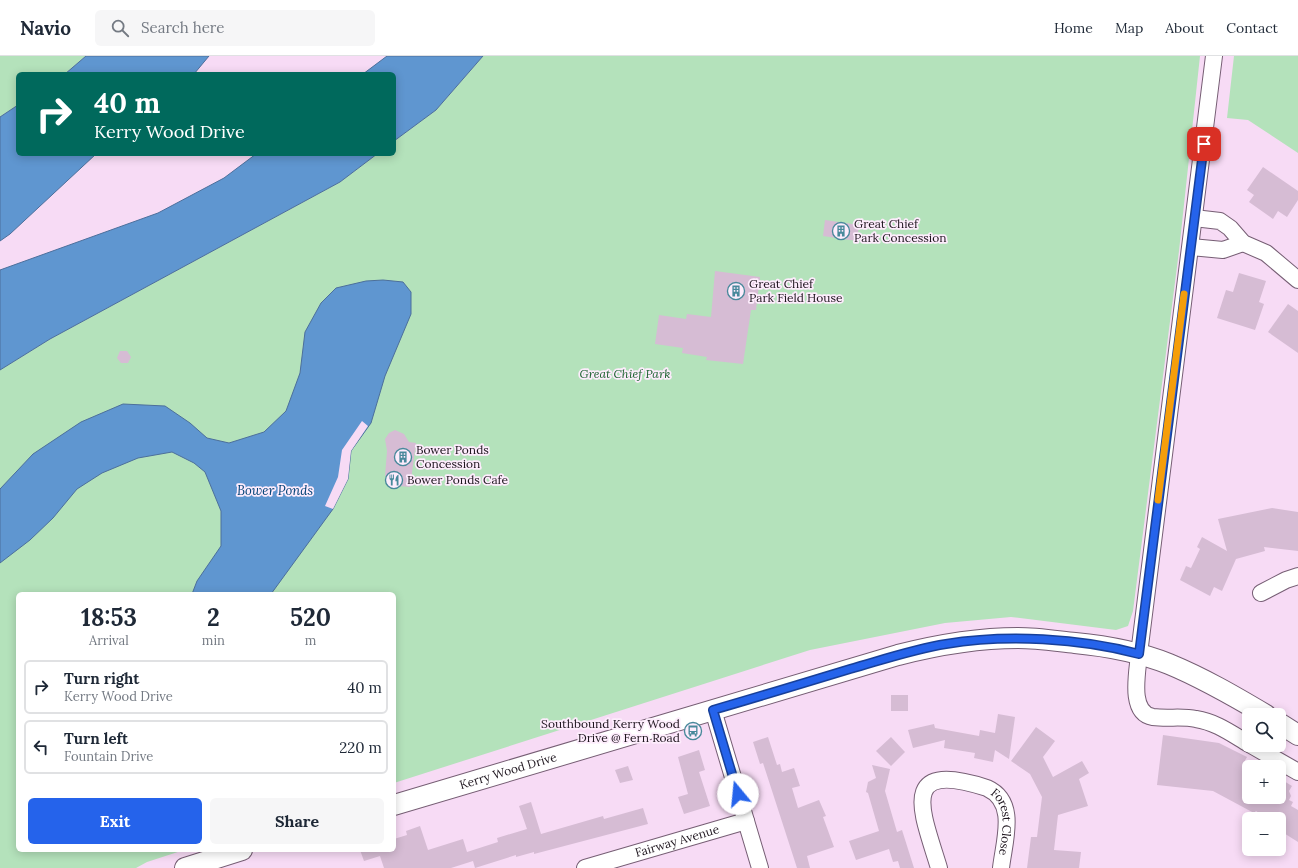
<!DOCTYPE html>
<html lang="en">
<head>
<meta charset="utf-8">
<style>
  body { margin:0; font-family:Lora,serif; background:#f6f6f7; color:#1f2937; height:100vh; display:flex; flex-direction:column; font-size:15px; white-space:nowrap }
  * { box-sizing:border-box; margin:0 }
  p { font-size:13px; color:#747a83 }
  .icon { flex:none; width:22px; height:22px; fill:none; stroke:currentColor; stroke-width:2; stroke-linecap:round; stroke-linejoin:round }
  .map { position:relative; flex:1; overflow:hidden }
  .side { position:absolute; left:16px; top:536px; width:380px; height:260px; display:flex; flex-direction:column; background:#fff; border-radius:6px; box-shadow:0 2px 10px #0003 }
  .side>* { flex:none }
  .top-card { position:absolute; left:16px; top:16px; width:380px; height:84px; border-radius:6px; box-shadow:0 2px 10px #0003; background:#00695c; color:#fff; overflow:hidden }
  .fabs { position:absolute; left:1242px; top:652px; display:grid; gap:8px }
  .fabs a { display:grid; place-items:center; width:44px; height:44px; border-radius:6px; background:#fff; box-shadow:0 2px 10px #0003; font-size:20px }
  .pin { position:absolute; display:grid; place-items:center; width:34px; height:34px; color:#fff; margin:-17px; border-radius:8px; box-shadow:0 2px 6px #0006 }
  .me { position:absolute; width:44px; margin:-22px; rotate:343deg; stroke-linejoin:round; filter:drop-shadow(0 0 3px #0008) }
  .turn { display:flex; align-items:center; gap:14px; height:84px; padding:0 12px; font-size:18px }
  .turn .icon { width:52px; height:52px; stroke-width:2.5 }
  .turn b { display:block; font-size:28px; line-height:34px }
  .eta { display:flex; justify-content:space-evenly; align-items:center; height:68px; text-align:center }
  .eta b { font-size:24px; font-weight:800; line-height:28px }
  .button { display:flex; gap:8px; margin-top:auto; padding:8px 12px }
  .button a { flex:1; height:46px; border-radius:6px; background:#2563eb; color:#fff; font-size:16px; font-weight:800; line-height:46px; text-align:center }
  .button a+a { background:#f6f6f7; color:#1f2937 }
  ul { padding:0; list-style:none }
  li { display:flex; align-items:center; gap:12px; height:54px; margin:0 8px 6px; padding:0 4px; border:2px solid #e0e1e3; border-radius:6px }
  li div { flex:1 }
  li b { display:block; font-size:15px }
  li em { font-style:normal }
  header { display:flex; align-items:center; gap:24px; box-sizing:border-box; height:56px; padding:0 20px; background:#fff; border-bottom:1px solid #e0e1e3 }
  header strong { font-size:19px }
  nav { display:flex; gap:22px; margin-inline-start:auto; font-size:14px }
  .search { width:280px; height:36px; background:#f6f6f7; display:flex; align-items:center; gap:10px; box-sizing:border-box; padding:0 14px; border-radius:6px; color:#747a83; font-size:15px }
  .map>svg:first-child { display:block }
  .green { fill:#b4e2bb }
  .water { fill:#5f96d0; stroke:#4c6f9b }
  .pier { fill:#f7dbf5 }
  .building { fill:#d6bcd4 }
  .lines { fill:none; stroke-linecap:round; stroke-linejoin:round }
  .minor-casing { stroke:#765e74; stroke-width:18 }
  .tertiary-casing { stroke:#765e74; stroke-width:22 }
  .minor { stroke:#fff; stroke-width:16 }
  .tertiary { stroke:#fff; stroke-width:20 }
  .route-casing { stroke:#184099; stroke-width:10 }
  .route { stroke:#2563eb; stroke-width:7 }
  .slow { stroke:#f59e0b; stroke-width:7 }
  .labels { text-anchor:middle; stroke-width:3.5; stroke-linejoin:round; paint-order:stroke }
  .poi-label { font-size:12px; fill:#1e151e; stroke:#fdecfc; text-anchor:start }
  .park-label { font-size:12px; font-style:italic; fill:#1c6330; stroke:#fdecfc }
  .street-label { font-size:12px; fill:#1e151e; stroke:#fdecfc }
  .water-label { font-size:13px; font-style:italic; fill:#004176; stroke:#fdecfc }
</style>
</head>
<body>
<header>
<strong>Navio</strong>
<div class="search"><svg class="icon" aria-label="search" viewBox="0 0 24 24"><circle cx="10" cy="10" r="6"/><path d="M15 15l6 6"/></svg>Search here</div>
<nav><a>Home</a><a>Map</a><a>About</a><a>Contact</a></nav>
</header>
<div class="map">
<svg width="1298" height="812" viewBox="0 0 1298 812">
  <rect width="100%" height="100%" fill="#f7dbf5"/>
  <g class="green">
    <polygon points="0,0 86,0 65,18 18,18 18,49 0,61"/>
    <polygon points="483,0 1200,0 1179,195 1133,555 1128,570 1116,574 1011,561 945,567 810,594 394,727 394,538 18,538 18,794 184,794 147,806 136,812 0,812 0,314 50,283 340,126 377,98 394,98 394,85 436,54"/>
    <polygon points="1234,0 1298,0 1298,97 1248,64 1227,62"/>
  </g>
  <g class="water">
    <polygon points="86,0 209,0 194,18 65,18"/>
    <polygon points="387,0 483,0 436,54 394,85 394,18 363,18"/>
    <polygon points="18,49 18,98 96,98 10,178 0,185 0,61"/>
    <polygon points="256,98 377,98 340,126 50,283 0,314 0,214 158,157 224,122"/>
    <polygon points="383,224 403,226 411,236 411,258 385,320 371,367 351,395 348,423 333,453 271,538 192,538 197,525 221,490 221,455 205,416 194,407 172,396 138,402 102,417 77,433 53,462 30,484 0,507 0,433 33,398 81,366 123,348 165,350 190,367 207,382 229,387 264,376 286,355 300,317 305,276 321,247 336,232 366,225"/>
  </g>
  <polygon class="pier" points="362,365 368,370 351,395 348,423 333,453 325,450 338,421 342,394"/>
  <g class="building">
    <polygon points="1263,111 1298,135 1298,144 1287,161 1278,155 1273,163 1249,146 1254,139 1247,134"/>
    <polygon points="825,164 859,169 857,185 823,180"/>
    <polygon points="715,215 760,221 756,254 751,254 743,308 706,304 707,301 682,297 683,292 655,288 659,259 686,263 687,258 711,261"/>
    <polygon points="1239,217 1266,225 1259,246 1264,248 1255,274 1217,262 1226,234 1233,236"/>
    <polygon points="1288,248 1298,255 1298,297 1268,276"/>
    <polygon points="120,295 127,295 131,301 128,307 121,307 117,302"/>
    <polygon points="395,374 404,378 409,386 416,387 410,431 388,429 389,420 385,420 387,395 385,383 389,377"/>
    <polygon points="1272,452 1298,456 1298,495 1264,491 1265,495 1236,503 1222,535 1214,531 1210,540 1180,524 1186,510 1191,512 1200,493 1197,491 1202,481 1227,495 1218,463"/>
    <rect x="891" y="639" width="17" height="16"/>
    <polygon points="998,658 1015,661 1009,703 995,694 993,706 974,702 975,697 944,692 945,684 913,692 908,674 934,668 935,672 979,680 980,674 995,677"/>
    <polygon points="1036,671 1055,685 1043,701 1053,721 1082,705 1089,717 1079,723 1088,750 1058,759 1054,794 1081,796 1079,812 1027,812 1031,781 1037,781 1042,741 1030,718 1011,705"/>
    <polygon points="1163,679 1219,687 1247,701 1242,710 1245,712 1242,717 1249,721 1249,741 1279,741 1279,722 1292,730 1289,735 1291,740 1289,744 1293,746 1291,750 1298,754 1298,786 1279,774 1279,763 1269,763 1256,755 1254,757 1213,735 1157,729"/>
    <polygon points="768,681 777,709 780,708 782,716 794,712 800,730 792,732 798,752 819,744 826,760 823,761 834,791 807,800 810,812 797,812 763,707 760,708 753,686"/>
    <polygon points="891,681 905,696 891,710 876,695"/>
    <polygon points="699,694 705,714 699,716 710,750 684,758 678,741 688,738 678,701"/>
    <polygon points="872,709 890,713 885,735 897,776 902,774 914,812 900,812 898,805 893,806 889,793 856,804 849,785 879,775 868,737 866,736 868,726 876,722"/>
    <polygon points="628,710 633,724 620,727 615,714"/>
    <polygon points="531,746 541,778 603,760 604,763 643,752 648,768 534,798 534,796 516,801 516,799 475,812 473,805 451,812 384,812 380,800 364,805 360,794 394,794 394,783 407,779 406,775 420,770 428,794 463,783 467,796 498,786 497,782 527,773 519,750"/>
  </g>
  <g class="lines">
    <g class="minor-casing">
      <g id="minor">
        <path d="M1214 0 1139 598C1138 614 1128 657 1153 661 1168 663 1182 660 1196 663 1216 666 1232 678 1249 688"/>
        <polyline points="1194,162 1220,165 1230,172 1243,187 1266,197 1298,224"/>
        <polyline points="1191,191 1223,194 1243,187"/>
        <polyline points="1261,537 1286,524 1298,520"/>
        <polyline points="713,654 760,812"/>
        <polyline points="1251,689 1298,716"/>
        <path id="s1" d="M585 812 746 765"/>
        <path id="s2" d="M939 812C922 756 897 703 987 732 1018 746 1004 785 1001 812"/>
      </g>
    </g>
    <g class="tertiary-casing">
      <g id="tertiary">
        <polyline points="1279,667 1298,679"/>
        <path id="s3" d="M394 749 898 599C937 589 977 582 1018 582 1037 582 1056 585 1075 587 1107 590 1139 596 1169 608 1203 622 1234 640 1266 659"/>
        <polyline points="185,812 242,794"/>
      </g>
    </g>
    <use href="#minor" class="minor"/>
    <use href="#tertiary" class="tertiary"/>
  </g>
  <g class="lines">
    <g class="route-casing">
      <path id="route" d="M738 738 713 654C758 641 804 627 850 613 882 604 914 593 946 588 1006 578 1080 582 1139 598L1204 88"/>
    </g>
    <use href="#route" class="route"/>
    <polyline class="slow" points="1158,444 1184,238"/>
  </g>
  <defs>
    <g id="building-ring" transform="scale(0.9)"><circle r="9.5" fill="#fdecfc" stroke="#48899b" stroke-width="1.5"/><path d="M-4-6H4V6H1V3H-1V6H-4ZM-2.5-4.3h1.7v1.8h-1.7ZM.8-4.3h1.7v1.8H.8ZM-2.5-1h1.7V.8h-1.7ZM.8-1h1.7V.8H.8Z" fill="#48899b"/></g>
    <g id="restaurant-ring" transform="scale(0.9)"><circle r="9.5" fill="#fdecfc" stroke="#48899b" stroke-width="1.5"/><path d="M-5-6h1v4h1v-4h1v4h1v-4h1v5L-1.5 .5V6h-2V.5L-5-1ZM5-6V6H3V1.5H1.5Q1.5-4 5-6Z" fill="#48899b"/></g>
    <g id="bus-ring" transform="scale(0.9)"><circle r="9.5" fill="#fdecfc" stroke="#48899b" stroke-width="1.5"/><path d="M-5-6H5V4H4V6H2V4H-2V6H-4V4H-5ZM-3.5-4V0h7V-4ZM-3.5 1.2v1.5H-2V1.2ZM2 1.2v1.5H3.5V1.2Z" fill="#48899b"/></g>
  </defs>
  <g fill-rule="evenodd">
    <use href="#building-ring" x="841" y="175"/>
    <use href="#building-ring" x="736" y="235"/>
    <use href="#building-ring" x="403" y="401"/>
    <use href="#restaurant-ring" x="394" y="424"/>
    <use href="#bus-ring" x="693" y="675"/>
  </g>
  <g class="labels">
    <g class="poi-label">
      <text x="854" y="172">Great Chief<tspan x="854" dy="14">Park Concession</tspan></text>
      <text x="749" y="232">Great Chief<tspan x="749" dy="14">Park Field House</tspan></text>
      <text x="416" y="398">Bower Ponds<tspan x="416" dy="14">Concession</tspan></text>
      <text x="407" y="428">Bower Ponds Cafe</text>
      <text x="680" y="672" text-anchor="end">Southbound Kerry Wood<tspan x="680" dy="14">Drive @ Fern Road</tspan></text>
    </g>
    <g class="park-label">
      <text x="625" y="322">Great Chief Park</text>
    </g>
    <g class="street-label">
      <text dy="4" stroke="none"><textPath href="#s3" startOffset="119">Kerry Wood Drive</textPath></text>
      <text dy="4" stroke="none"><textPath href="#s2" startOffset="188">Forest Close</textPath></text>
      <text dy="4" stroke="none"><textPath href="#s1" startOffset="96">Fairway Avenue</textPath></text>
    </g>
    <g class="water-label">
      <text x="275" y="439">Bower Ponds</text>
    </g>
  </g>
</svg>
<div class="fabs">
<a><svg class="icon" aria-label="search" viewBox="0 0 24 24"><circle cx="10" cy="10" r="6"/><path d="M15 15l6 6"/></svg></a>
<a>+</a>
<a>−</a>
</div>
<div class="pin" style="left:1204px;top:88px;background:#d93025"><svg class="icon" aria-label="arrive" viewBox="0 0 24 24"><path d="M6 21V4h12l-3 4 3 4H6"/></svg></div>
<svg class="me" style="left:738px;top:738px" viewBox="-20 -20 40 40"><circle r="19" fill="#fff"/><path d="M0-13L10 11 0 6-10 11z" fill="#2563eb"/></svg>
<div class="top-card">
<div class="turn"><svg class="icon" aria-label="right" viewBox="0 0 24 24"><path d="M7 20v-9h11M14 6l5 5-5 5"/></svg><div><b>40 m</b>Kerry Wood Drive</div></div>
</div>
<section class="side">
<div class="eta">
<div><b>18:53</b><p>Arrival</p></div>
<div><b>2</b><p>min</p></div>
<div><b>520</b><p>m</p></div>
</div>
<ul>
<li><svg class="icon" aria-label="right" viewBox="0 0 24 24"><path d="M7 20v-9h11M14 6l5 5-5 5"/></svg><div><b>Turn right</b><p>Kerry Wood Drive</p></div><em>40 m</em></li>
<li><svg class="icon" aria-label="left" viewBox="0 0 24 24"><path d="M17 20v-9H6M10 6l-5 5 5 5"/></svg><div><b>Turn left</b><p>Fountain Drive</p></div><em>220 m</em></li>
</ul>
<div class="button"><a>Exit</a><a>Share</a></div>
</section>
</div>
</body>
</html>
